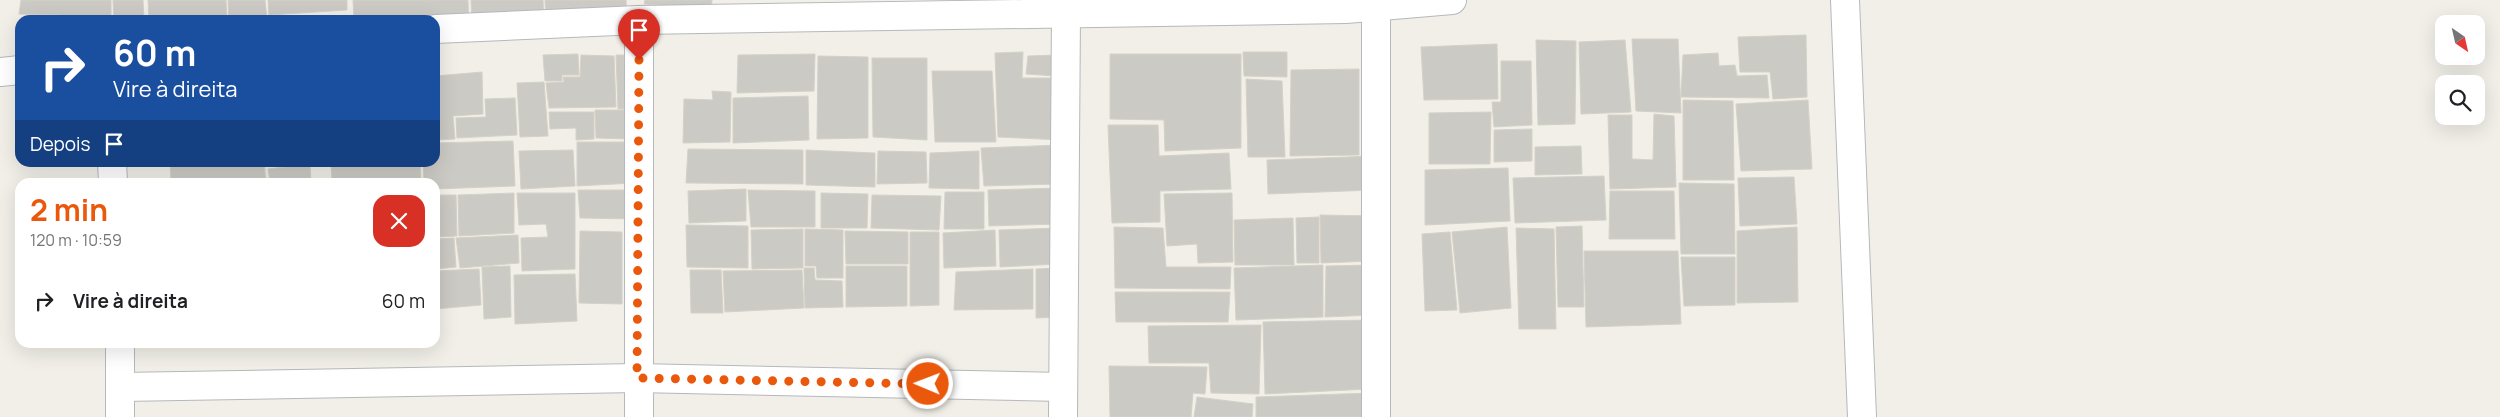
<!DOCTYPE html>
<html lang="pt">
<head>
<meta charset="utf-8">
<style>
  body { margin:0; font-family:Manrope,sans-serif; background:#f6f6f6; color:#202124; height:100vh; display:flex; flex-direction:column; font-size:19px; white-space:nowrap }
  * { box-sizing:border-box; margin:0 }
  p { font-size:16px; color:#757577 }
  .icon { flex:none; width:28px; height:28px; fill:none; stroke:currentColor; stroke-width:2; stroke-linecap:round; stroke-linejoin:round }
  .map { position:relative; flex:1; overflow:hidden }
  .panel { position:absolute; left:15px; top:178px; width:425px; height:170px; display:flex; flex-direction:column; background:#fff; border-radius:15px; box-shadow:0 5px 20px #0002 }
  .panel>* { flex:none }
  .guide { position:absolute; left:15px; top:15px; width:425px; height:152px; border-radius:15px; box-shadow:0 5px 20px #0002; background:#1a4fa0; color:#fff; overflow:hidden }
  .needle { width:32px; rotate:146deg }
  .fabs { position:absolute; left:2435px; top:15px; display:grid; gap:10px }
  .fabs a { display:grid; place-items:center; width:50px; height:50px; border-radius:10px; background:#fff; box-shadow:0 5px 20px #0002; font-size:25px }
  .pin { position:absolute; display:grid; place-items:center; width:42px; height:42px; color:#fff; margin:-51px -21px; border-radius:50% 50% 50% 0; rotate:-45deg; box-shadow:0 0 5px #0007 }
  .pin .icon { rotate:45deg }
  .me { position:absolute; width:55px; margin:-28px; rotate:271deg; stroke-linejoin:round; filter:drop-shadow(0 0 4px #0008) }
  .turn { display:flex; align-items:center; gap:18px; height:105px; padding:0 15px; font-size:22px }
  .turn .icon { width:65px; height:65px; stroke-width:2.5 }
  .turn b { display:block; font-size:35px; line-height:42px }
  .then { display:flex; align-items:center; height:48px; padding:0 15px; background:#0003; gap:10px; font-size:19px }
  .round { display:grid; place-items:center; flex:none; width:52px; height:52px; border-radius:15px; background:#f6f6f6 }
  .head { display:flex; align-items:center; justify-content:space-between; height:85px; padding:0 15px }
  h1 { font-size:30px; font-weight:700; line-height:38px; color:#ea580c }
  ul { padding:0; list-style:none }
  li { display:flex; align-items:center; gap:15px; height:75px; padding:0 15px }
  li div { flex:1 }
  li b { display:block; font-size:19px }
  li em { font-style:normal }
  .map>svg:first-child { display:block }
  .building { fill:#cccac5; stroke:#d6d1c6 }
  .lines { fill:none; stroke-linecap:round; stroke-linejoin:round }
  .minor-casing { stroke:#b5b8bc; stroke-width:30 }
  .minor { stroke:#fff; stroke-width:28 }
  .route { stroke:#ea580c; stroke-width:9; stroke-dasharray:0 16.2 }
</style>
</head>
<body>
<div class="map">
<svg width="2500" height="417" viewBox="0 0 2500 417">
  <rect width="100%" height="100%" fill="#f1efe8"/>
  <g class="building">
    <polygon points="21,0 111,0 111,20 63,20 62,15 19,14"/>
    <polygon points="113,0 143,0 144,20 114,20"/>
    <polygon points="148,0 226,0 227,20 149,20"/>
    <polygon points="228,0 265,0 267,20 229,20"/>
    <polygon points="268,0 347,0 347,10 269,15"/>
    <polygon points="353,0 468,0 469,25 435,20 354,20"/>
    <polygon points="471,0 543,0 544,22 472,25"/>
    <polygon points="545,0 626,0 627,18 546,21"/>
    <polygon points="645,0 712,0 711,9 644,4"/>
    <polygon points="19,22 20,64 19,64"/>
    <polygon points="1806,35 1807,97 1773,99 1770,72 1740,72 1738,37"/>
    <polygon points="1632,39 1678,39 1681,113 1636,111"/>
    <polygon points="1536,40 1576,41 1575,124 1538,125"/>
    <polygon points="1625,40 1631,112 1581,114 1579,42"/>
    <polygon points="1497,44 1498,99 1424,100 1421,47"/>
    <polygon points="1023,52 1022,78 1061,78 1061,140 998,137 995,53"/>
    <polygon points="1243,52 1287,52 1287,77 1244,76"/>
    <polygon points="1718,53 1719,66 1735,65 1737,76 1767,75 1769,98 1681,97 1683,55"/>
    <polygon points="578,54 579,75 562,75 562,81 545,81 543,55"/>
    <polygon points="815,54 814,91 737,93 738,55"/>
    <polygon points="1110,54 1241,54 1241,148 1165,151 1164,120 1110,119"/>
    <polygon points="581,55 614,56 616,107 549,108 546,83 564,82 563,77 580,77"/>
    <polygon points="616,55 637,55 637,109 618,109"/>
    <polygon points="1057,55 1055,76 1026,74 1028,56"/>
    <polygon points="818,56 868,57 868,138 817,139"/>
    <polygon points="872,58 927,58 927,140 873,137"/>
    <polygon points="1501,61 1531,61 1532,125 1494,127 1492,102 1501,102"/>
    <polygon points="1359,69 1359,155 1290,156 1291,70"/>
    <polygon points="932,71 992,71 996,142 935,142"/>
    <polygon points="482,72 483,114 453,116 455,139 435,140 435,76"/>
    <polygon points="1246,79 1282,81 1285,157 1248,157"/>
    <polygon points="544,82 548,136 520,137 517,83"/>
    <polygon points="712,91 731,92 730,142 683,143 684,99 713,100"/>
    <polygon points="808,96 809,140 733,143 733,98"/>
    <polygon points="515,98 517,135 457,138 456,118 486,117 485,99"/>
    <polygon points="1683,100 1733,101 1734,180 1683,180"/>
    <polygon points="1808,100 1812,169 1741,171 1736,104"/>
    <polygon points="595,110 629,110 628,139 596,138"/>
    <polygon points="549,112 594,112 594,139 576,140 576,128 550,129"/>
    <polygon points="1491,112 1490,164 1429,164 1429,113"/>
    <polygon points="1654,114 1674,116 1676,187 1610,189 1608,115 1632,115 1632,159 1653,160"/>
    <polygon points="1108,125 1158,125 1159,156 1229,153 1231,189 1160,191 1160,222 1112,223"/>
    <polygon points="1532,129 1532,161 1494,162 1494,130"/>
    <polygon points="513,141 515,186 435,189 435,182 424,182 423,162 435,162 435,143"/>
    <polygon points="577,142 635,142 634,183 577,186"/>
    <polygon points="1060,145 1060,184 984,186 981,148"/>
    <polygon points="1581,146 1582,174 1535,175 1535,147"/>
    <polygon points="688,149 803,150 803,184 686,183"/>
    <polygon points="573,150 575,186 521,189 519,151"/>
    <polygon points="806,150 875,153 875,187 806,185"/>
    <polygon points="878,151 926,152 927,183 877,184"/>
    <polygon points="979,151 979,189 929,188 930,153"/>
    <polygon points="1374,156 1373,190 1268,194 1267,160"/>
    <polygon points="170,162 264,162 266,182 171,182"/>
    <polygon points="331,162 420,162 421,182 332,182"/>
    <polygon points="310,164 311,182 270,182 268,169"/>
    <polygon points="1508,168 1510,221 1425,225 1425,170"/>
    <polygon points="1604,176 1606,220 1515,223 1513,178"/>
    <polygon points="1794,177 1797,224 1740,226 1738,178"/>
    <polygon points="1679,183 1734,184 1735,254 1681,254"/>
    <polygon points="1060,188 1060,224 989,226 988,190"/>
    <polygon points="746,189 746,221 689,223 688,191"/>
    <polygon points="578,190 635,190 634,219 580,218"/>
    <polygon points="748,190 815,191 815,227 751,227"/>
    <polygon points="1610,191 1674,191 1675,239 1609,239"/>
    <polygon points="945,192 984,192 984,229 944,229"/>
    <polygon points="514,193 514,233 459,236 458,195"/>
    <polygon points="517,193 575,193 575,269 522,271 521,238 548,237 546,224 519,225"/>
    <polygon points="821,193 868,194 867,228 821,228"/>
    <polygon points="1232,193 1233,262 1198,263 1197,244 1167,246 1164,194"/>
    <polygon points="435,195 456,195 457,236 435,237"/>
    <polygon points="872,195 941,196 939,230 871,228"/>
    <polygon points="1320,215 1373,216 1373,261 1321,263"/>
    <polygon points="1319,217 1319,263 1297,263 1296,218"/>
    <polygon points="1293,218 1294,265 1235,265 1234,220"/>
    <polygon points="686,225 748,226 748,268 687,267"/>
    <polygon points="1582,226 1584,307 1558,307 1556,227"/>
    <polygon points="1114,227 1163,228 1166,267 1231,267 1230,289 1115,288"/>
    <polygon points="1507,227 1511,308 1460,313 1452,232"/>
    <polygon points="1797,227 1798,302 1737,303 1737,231"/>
    <polygon points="1059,228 1059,264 1000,267 999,230"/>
    <polygon points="1516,228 1554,229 1556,329 1519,329"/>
    <polygon points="803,229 803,268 752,269 751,230"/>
    <polygon points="805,229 843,230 843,278 817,278 816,266 805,266"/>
    <polygon points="995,230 996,266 944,268 943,233"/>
    <polygon points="580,231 622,232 622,304 579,303"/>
    <polygon points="845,231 908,232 908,264 846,264"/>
    <polygon points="910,232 939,232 939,305 910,306"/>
    <polygon points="1450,232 1457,310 1425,311 1422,234"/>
    <polygon points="518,235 519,263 460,268 456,238"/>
    <polygon points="454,238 456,267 435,269 435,239"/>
    <polygon points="1584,251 1678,251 1681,324 1586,327"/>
    <polygon points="1681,257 1735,257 1735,305 1684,306"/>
    <polygon points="1323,265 1323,317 1236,320 1234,268"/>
    <polygon points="1372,265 1373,315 1325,317 1326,266"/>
    <polygon points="510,266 511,317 484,319 482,267"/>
    <polygon points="846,266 907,266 907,306 846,307"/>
    <polygon points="804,268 814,268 815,280 842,281 843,307 805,308"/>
    <polygon points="1060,268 1061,317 1036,318 1036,269"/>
    <polygon points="479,269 481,305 435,309 435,271"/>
    <polygon points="1033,269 1033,309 954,310 956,272"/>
    <polygon points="690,270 721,270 723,313 691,313"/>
    <polygon points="802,270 804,308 725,312 723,271"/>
    <polygon points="575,274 577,321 515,324 514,275"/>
    <polygon points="1115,292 1230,292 1228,322 1116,322"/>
    <polygon points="1370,320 1370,389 1265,394 1263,322"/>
    <polygon points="1261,325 1259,394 1211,393 1209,363 1149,363 1148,326"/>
    <polygon points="1109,366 1207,367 1205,394 1193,393 1191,417 1110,417"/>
    <polygon points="1370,393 1370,417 1256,417 1256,397"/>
    <polygon points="1197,397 1253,404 1252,417 1194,417"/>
  </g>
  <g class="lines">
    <g class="minor-casing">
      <g id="minor">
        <polyline points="1845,0 1862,417"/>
        <polyline points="1376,6 1376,417"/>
        <polyline points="435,29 639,20 1346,9 1452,0"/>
        <polyline points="0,72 20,70"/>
        <polyline points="112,162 113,182"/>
        <polyline points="120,342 120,417"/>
        <polyline points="121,387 637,378 1063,387"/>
        <polyline points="639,417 639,20"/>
        <polyline points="1063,417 1066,14"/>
      </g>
    </g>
    <use href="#minor" class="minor"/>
  </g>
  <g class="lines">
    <polyline class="route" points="639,60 637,378 928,384"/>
  </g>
</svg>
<div class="fabs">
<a><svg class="needle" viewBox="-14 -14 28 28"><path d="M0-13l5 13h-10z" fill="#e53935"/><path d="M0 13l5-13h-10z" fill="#757577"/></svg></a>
<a><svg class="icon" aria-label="search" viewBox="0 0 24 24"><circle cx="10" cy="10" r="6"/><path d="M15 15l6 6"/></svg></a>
</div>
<div class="pin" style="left:639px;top:60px;background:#d93025"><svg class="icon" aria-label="arrive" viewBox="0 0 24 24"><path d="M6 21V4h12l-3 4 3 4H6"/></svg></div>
<svg class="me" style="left:928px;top:384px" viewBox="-20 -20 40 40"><circle r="17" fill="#ea580c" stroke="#fff" stroke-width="3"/><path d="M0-11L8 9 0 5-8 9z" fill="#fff"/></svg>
<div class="guide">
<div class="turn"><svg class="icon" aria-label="right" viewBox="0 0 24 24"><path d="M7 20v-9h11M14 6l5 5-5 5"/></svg><div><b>60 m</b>Vire à direita</div></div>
<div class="then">Depois<svg class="icon" aria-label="arrive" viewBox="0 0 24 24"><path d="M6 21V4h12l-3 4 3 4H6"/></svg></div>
</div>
<section class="panel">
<div class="head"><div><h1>2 min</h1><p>120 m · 10:59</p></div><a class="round" style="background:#d93025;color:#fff"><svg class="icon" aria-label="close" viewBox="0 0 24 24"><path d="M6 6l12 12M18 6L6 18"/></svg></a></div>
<ul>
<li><svg class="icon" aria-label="right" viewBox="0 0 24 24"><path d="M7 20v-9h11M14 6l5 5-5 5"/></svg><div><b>Vire à direita</b></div><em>60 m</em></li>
</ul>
</section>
</div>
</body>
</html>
